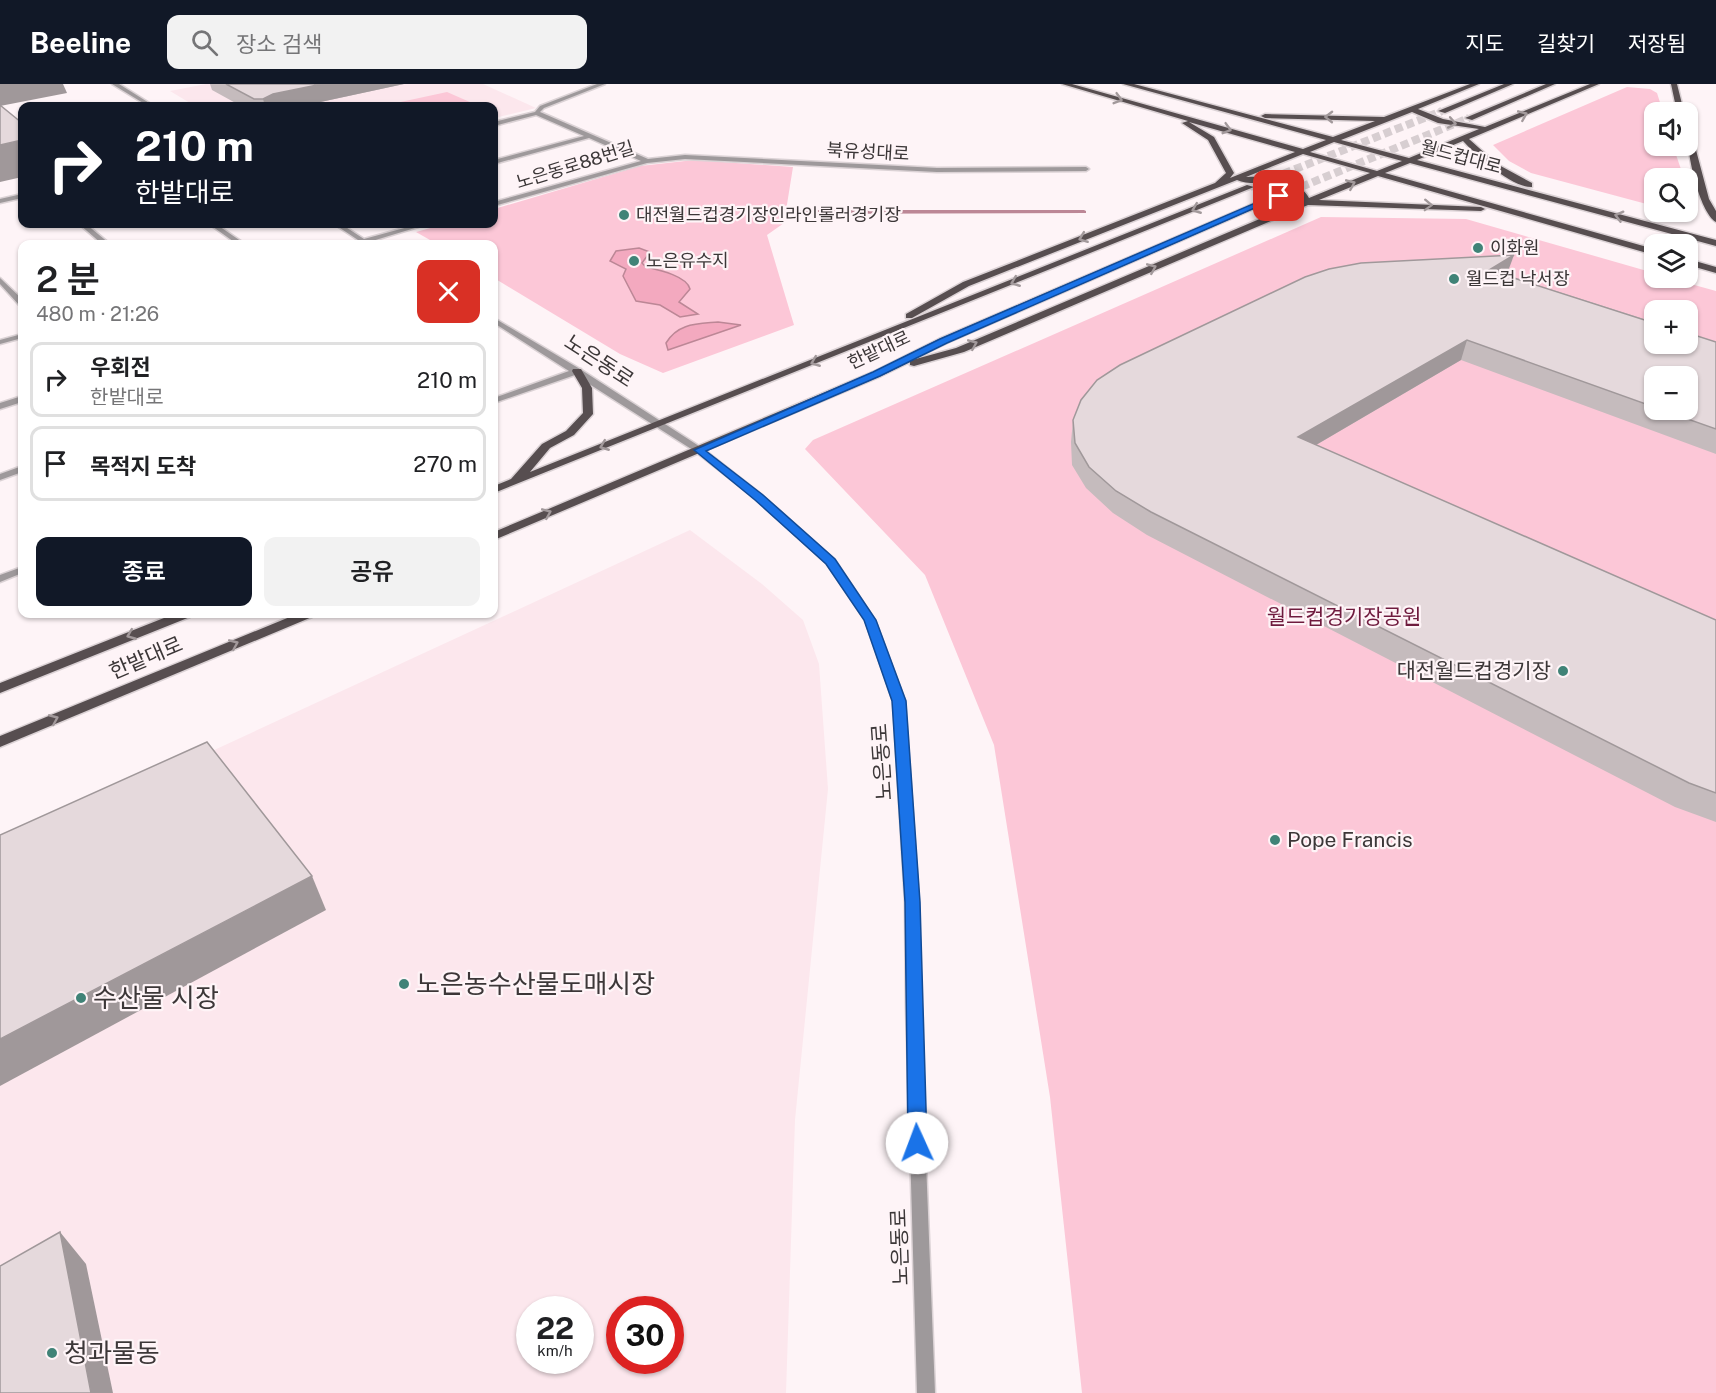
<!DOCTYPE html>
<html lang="ko">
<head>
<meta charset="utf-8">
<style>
  body { margin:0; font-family:"Public Sans","Noto Sans KR",sans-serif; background:#f2f2f2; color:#202124; height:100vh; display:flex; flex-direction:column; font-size:22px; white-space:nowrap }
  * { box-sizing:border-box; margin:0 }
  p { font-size:20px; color:#757577 }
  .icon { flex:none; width:33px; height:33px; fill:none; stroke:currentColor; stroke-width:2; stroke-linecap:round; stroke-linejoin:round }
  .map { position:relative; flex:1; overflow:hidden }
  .side { position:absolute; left:18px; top:156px; width:480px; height:378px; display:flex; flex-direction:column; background:#fff; border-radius:12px; box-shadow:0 2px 4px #0004 }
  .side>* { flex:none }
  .guide { position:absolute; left:18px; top:18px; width:480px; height:126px; border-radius:12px; box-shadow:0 2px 4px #0004; background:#111827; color:#fff; overflow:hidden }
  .controls { position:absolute; left:1644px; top:18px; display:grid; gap:12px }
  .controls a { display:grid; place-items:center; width:54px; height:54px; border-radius:12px; background:#fff; box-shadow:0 2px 4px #0004; font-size:30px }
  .speed { position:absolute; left:516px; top:1212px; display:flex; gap:12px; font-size:30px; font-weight:700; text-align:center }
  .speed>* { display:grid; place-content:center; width:78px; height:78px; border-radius:50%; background:#fff; box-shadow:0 2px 4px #0004; line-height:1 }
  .speed small { font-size:15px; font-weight:400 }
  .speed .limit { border:9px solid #d22; background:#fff; color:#111 }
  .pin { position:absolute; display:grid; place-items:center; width:51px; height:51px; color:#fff; margin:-26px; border-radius:12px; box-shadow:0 3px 9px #0006 }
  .me { position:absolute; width:66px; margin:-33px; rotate:358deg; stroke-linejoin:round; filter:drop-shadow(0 0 4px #0008) }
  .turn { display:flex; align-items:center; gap:21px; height:126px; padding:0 18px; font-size:27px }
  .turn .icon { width:78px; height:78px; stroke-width:2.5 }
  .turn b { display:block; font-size:42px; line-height:51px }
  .round { display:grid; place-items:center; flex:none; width:63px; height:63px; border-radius:12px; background:#f2f2f2 }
  .summary { display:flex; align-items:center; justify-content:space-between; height:102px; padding:0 18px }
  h1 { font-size:36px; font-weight:600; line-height:45px }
  .button { display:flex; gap:12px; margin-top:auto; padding:12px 18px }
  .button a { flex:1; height:69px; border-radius:12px; background:#111827; color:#fff; font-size:24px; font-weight:600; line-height:69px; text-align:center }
  .button a+a { background:#f2f2f2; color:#202124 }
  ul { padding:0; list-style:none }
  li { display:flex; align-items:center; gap:18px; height:75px; margin:0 12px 9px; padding:0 6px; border:3px solid #e0e0e0; border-radius:12px }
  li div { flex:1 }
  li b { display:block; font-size:22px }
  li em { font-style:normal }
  header { display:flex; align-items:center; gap:36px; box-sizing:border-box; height:84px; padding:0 30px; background:#111827; color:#fff }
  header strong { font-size:28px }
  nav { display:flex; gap:33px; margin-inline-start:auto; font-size:21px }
  .search { width:420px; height:54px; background:#f2f2f2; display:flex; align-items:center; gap:15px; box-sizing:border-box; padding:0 21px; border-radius:12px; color:#757577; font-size:22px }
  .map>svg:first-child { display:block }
  .built { fill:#fce7ed; fill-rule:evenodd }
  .green { fill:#fcc7d7; fill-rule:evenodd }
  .water { fill:#f3a9bf; stroke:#bc8796; stroke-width:1.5 }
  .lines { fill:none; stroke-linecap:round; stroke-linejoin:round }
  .stream { fill:#bc8796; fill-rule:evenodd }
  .primary-tunnel { stroke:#d7ced1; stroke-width:8; stroke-dasharray:8 4; stroke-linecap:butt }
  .minor-casing { stroke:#dbd2d5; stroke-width:3 }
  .tertiary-casing { stroke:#dbd2d5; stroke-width:3 }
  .primary-casing { stroke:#dbd2d5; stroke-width:3 }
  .minor { fill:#9e999b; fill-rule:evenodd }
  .tertiary { fill:#9e999b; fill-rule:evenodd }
  .primary { fill:#574e50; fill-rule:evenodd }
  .wall { fill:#c5bbbd; fill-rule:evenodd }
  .shaded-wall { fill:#a0989a }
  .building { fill:#e5d9dc; stroke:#a0989a; stroke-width:1.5 }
  .oneway { stroke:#a2999b }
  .route { fill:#1a73e8; stroke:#114b97; stroke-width:1.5 }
  .poi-dot { fill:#408377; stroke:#fef4f7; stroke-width:2 }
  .labels { text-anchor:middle; stroke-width:4.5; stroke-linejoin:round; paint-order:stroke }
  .far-street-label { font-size:18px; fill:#3c3738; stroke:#fef4f7 }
  .far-poi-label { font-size:18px; fill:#3c3738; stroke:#fef4f7; text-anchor:start }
  .street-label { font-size:21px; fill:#3c3738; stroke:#fef4f7 }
  .park-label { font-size:21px; fill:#6f1b3e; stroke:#fef4f7 }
  .poi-label { font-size:21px; fill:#3c3738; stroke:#fef4f7; text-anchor:end }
  .near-poi-label { font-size:26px; fill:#3c3738; stroke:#fef4f7; text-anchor:start }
</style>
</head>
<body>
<header>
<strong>Beeline</strong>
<div class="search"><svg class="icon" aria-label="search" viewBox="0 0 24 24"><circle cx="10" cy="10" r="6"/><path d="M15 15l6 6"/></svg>장소 검색</div>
<nav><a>지도</a><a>길찾기</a><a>저장됨</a></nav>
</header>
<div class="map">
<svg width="1716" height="1309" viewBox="0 0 1716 1309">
  <rect width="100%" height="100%" fill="#fef4f7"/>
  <g class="built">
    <polygon points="206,0 483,0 536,24 494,34 494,22 195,22 170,7"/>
    <path d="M690 446 762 500 803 536 819 580 828 705 795 1036 786 1309H0V765ZM530 1226H580V1276H530ZM620 1226H670V1276H620Z"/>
  </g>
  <g class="green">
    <polygon points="1627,3 1650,5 1657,9 1663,28 1654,28 1654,62 1673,62 1684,94 1654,94 1654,122 1531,89 1509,77 1493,61"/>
    <polygon points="447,8 479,22 382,22"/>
    <polygon points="694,76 793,83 784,139 767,151 794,241 663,289 620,270 494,194 494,160 437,160 416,148 445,140 494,140 494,125 640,82"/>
    <path d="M1321 133 1466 135 1654 189V194H1669L1716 207V1309H1082L1050 1013 994 661 925 491 805 365 813 356ZM1654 226H1688V260H1654ZM1654 292H1688V326H1654Z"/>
  </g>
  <g class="water">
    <path d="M639 164 650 168 642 179 646 183C659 186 687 192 690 205L679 218 698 230 680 233 660 221 636 217 623 192 626 185 610 177 616 167Z"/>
    <path d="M718 238 741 241 668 266 666 259C678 239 697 240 718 238Z"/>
  </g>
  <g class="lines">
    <polygon class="stream" points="1084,126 1086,127 1086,129 765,130 762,128 765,126"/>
    <g class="primary-tunnel">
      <polyline points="1250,103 1442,27"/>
      <polyline points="1279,112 1469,34"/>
    </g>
    <g class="minor-casing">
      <g id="minor">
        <polygon points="112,0 119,0 154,22 148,22"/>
        <polygon points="597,0 605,0 544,24 540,28 648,75 685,71 937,84 1086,83 1089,85 1086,87 937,88 685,75 647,79 494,122 494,118 641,77 589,54 494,80 494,76 584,52 536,31 494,42 494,38 535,28 540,22"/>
        <polygon points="79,140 86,140 110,160 102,160"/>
        <polygon points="209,140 216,140 245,160 237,160"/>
        <polygon points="334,140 341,140 364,155 419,140 428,140 369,158 371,160 364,160"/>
        <polygon points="0,194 22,215 22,221 19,221 0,200"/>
        <polygon points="494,234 580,285 702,364 762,411 835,476 875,536 905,617 919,818 920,923 935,1309 917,1309 906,923 905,818 893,617 865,536 827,480 756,415 696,368 575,291 494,319 494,314 569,287 494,239"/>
        <polygon points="22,312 22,318 0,325 0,319"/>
        <polygon points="22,382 22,388 0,396 0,390"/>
        <polygon points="22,483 22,489 0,498 0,491"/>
      </g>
    </g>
    <g class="tertiary-casing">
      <g id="tertiary">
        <polygon points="22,110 22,114 0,119 0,115"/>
        <polygon points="363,155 366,157 365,158 346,160"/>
        <polygon points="22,250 22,254 0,260 0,256"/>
      </g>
    </g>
    <g class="primary-casing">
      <g id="primary">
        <path d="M1062 0H1072L1303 65 1326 56 1123 0H1134L1333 53 1375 37 1265 34 1261 32 1265 30 1384 33 1470 0H1479L1418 25 1443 35 1485 43 1590 0H1599L1469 55 1497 80 1532 99V103C1512 104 1476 71 1463 57L1417 76 1716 156V162L1410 79 1385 89 1654 165V171L1378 92 1319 116 1481 123 1485 125 1481 127 1308 121 964 268 914 282 910 281V278L881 292 494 456V448L873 288 939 255 1276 110 1283 112 947 259 912 276 956 264 1302 117C1288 88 1255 105 1237 96L969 202 912 234H906V230L963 198 1215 99 1226 89 1208 56 1182 39 1188 37ZM1412 28 1438 39 1479 45 1409 74 1341 56ZM1189 38 1295 68 1230 94 1234 89 1214 53ZM1334 58 1402 77 1377 87 1310 68ZM1303 70 1370 89 1309 114C1298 93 1267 92 1246 93Z"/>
        <polygon points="1504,0 1513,0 1445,29 1438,27"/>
        <polygon points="1546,0 1555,0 1472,36 1465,34"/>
        <polygon points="1671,0 1677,0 1684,28 1677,28"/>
        <path d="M1688 49 1692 51 1709 115 1716 127V138C1699 128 1686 66 1688 49Z"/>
        <polygon points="1247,101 1254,103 494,409 494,402 511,395 542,360 566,347 583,329 582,304 572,287 573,285 581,285 592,304 593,330 574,351 550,364 530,388"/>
        <polygon points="1688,175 1716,183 1716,189 1688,181"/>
        <polygon points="174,530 192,530 190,533 0,609 0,599"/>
        <polygon points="297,530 314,530 312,533 0,663 0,652"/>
      </g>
    </g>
    <use href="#minor" class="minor"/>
    <use href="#tertiary" class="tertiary"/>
    <use href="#primary" class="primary"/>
  </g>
  <g class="wall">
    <polygon points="210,0 404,0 302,22 241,22 212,6"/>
    <path d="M1507 190 1506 191 1716 258V370L1461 276 1316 361 1716 536V738L1675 723 1147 451 1113 429 1086 404 1072 381 1071 358 1073 336ZM1654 292 1688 326H1654Z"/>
  </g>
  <g class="shaded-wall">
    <polygon points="0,0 63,0 67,9 0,22"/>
    <polygon points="322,0 404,0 302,22 265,22 263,15 273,10"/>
    <polygon points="22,56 22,93 0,98 0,61"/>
    <polygon points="1514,171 1507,190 1482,205 1489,186"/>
    <polygon points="1467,256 1461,276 1292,375 1298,353"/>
    <polygon points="312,792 326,826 0,1002 0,955"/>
    <polygon points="60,1148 86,1180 113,1309 91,1309"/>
  </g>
  <g class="building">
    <polygon points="226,0 322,0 273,10 263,15 254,15"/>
    <polygon points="0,21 22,39 22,56 0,61"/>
    <polygon points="1514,171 1489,186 1654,239 1654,260 1688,260 1688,249 1716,258 1716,345 1662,326 1688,326 1688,292 1654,292 1654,323 1467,256 1298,353 1716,536 1716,709 1689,699 1151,428 1116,407 1089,383 1075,359 1073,336 1081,316 1097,296 1120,281 1305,193 1329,185 1361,179"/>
    <polygon points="207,658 312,792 0,955 0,751"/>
    <polygon points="60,1148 91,1309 0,1309 0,1182"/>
  </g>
  <defs><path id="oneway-chevron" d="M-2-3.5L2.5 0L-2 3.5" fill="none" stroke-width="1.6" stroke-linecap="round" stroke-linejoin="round" transform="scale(1.5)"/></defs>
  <g class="oneway">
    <use href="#oneway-chevron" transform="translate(1118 15) rotate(16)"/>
    <use href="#oneway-chevron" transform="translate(1523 31) rotate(-23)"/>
    <use href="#oneway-chevron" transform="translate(1329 33) rotate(-179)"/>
    <use href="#oneway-chevron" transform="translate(1452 39) rotate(11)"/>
    <use href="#oneway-chevron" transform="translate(1227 45) rotate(16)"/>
    <use href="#oneway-chevron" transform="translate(1351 100) rotate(-23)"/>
    <use href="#oneway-chevron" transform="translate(1428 121) rotate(2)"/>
    <use href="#oneway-chevron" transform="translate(1196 125) rotate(158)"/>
    <use href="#oneway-chevron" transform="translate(1619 132) rotate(-165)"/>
    <use href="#oneway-chevron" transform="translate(1083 154) rotate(159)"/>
    <use href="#oneway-chevron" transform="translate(1152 184) rotate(-23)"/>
    <use href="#oneway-chevron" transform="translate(1015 198) rotate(158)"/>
    <use href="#oneway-chevron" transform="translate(973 260) rotate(-23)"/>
    <use href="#oneway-chevron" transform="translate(815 278) rotate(158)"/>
    <use href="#oneway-chevron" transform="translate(604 362) rotate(158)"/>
    <use href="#oneway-chevron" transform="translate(547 429) rotate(-23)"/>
    <use href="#oneway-chevron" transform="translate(131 551) rotate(158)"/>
    <use href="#oneway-chevron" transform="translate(234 560) rotate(-23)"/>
    <use href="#oneway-chevron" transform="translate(54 635) rotate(-23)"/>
  </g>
  <polygon class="route" points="1276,110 1282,112 947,259 880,292 706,367 763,411 835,475 876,536 906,617 920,818 927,1059 924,1065 917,1068 911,1065 908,1059 905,818 892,617 864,536 826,480 755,416 694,366 873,288 940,255"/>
  <g class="poi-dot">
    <circle cx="624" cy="131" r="6"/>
    <circle cx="1478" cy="164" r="6"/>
    <circle cx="634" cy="177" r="6"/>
    <circle cx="1454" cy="195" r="6"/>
    <circle cx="1563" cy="587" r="6"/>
    <circle cx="1275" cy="756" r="6"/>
    <circle cx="404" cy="900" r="6"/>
    <circle cx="81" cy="914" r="6"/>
    <circle cx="52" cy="1269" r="6"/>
  </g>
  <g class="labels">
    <g class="far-street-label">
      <text transform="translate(868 68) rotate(3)" y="6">북유성대로</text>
      <text transform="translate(1461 73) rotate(15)" y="6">월드컵대로</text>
      <text transform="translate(575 81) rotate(-17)" y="6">노은동로88번길</text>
      <text transform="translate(879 266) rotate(-25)" y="6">한밭대로</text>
    </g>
    <g class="far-poi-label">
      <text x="636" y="137">대전월드컵경기장인라인롤러경기장</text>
      <text x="1490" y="170">이화원</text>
      <text x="646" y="183">노은유수지</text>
      <text x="1466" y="201">월드컵 낙서장</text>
    </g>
    <g class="street-label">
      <text transform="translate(599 277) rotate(33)" y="7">노은동로</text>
      <text transform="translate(146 574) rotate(-23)" y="7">한밭대로</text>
      <text transform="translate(882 678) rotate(-94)" y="7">노은동로</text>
      <text transform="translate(900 1163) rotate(-92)" y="7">노은동로</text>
    </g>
    <g class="park-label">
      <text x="1344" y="540">월드컵경기장공원</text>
    </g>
    <g class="poi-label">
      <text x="1551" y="594">대전월드컵경기장</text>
      <text x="1287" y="763" text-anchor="start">Pope Francis</text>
    </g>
    <g class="near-poi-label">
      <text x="416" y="909">노은농수산물도매시장</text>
      <text x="93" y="923">수산물 시장</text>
      <text x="64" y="1278">청과물동</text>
    </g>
  </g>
</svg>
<div class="controls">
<a><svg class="icon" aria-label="sound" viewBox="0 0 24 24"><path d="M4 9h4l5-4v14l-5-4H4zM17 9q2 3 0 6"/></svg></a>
<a><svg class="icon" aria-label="search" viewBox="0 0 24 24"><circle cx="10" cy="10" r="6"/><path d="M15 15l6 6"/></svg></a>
<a><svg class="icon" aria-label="layers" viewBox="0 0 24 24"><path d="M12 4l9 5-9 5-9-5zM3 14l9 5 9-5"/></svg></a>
<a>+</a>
<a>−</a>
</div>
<div class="speed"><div>22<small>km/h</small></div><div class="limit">30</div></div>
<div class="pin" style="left:1279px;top:112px;background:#d93025"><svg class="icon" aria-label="arrive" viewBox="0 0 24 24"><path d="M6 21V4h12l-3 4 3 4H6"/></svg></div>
<svg class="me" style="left:917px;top:1059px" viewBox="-20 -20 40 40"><circle r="19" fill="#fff"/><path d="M0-13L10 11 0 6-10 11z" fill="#1a73e8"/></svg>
<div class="guide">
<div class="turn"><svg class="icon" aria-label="right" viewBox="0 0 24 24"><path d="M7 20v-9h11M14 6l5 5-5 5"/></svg><div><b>210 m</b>한밭대로</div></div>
</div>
<section class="side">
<div class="summary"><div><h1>2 분</h1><p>480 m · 21:26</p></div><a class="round" style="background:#d93025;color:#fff"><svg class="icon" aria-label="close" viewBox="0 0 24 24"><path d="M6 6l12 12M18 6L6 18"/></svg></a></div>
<ul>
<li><svg class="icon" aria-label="right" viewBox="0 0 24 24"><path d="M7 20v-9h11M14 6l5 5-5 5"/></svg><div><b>우회전</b><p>한밭대로</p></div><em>210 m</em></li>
<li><svg class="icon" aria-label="arrive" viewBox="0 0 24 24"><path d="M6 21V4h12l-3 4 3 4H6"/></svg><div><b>목적지 도착</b></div><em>270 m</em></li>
</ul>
<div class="button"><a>종료</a><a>공유</a></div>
</section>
</div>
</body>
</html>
